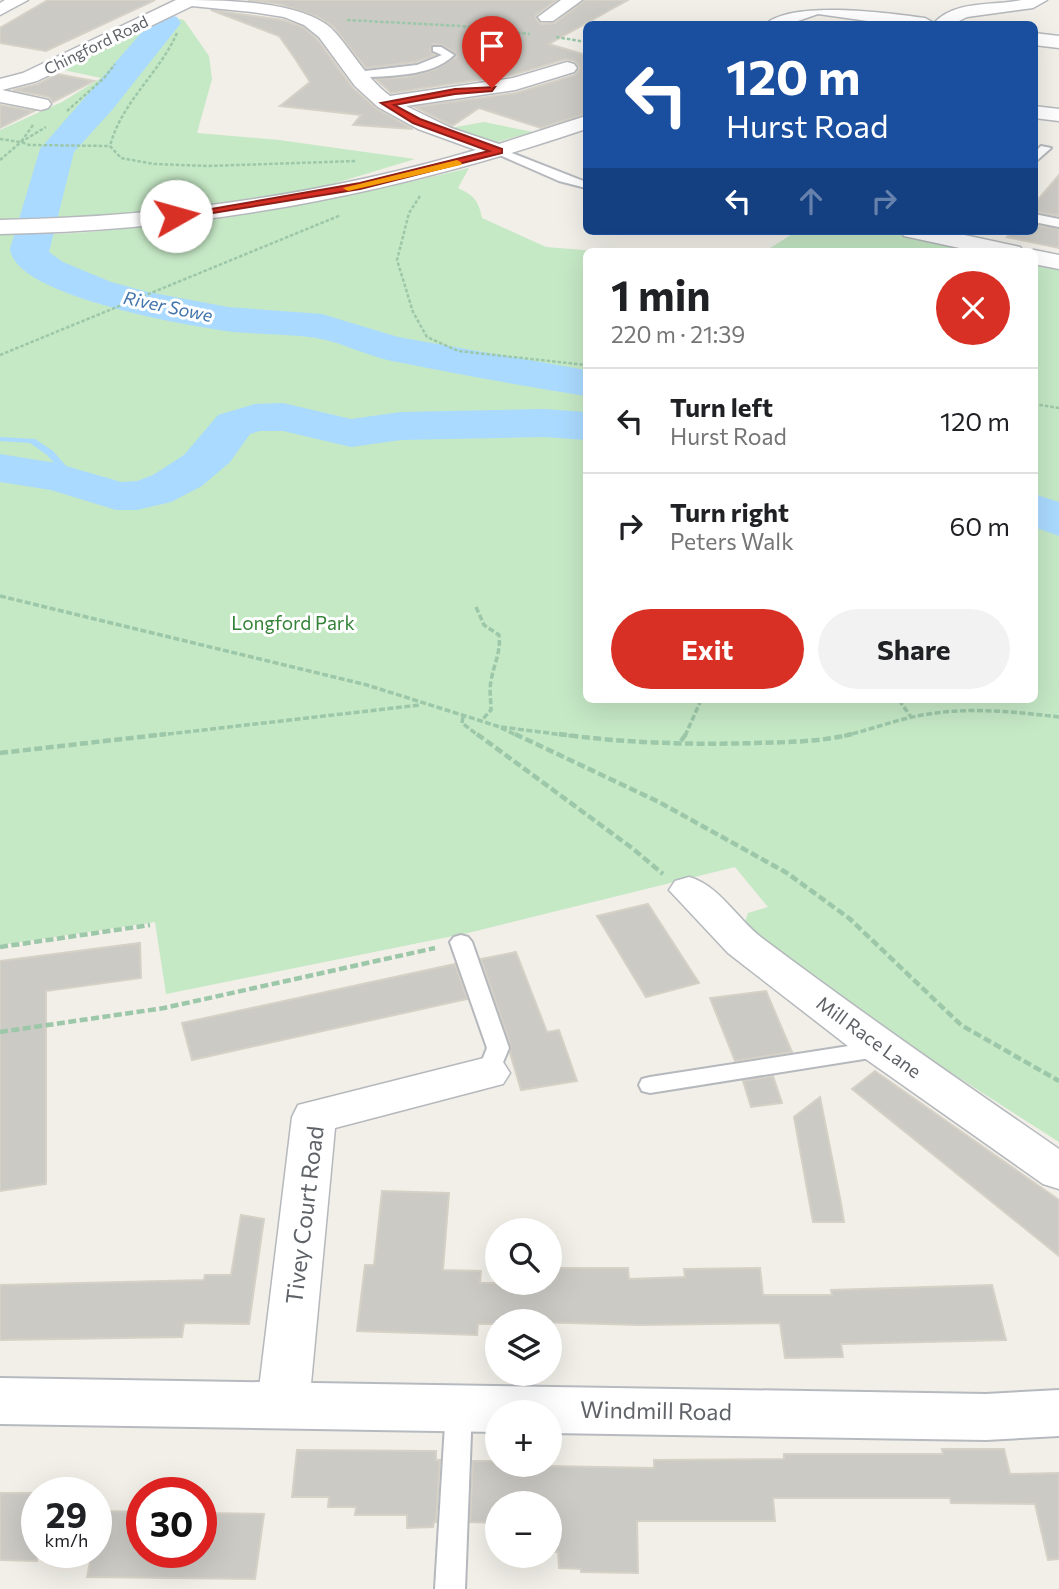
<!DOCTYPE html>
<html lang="en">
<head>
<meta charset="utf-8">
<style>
  body { margin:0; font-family:Commissioner,sans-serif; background:#f2f2f2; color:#202124; height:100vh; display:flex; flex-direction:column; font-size:26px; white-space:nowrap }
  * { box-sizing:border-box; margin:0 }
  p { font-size:23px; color:#757577 }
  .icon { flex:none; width:38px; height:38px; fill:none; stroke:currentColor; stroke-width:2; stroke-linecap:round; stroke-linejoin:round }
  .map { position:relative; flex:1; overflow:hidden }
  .panel { position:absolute; left:583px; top:248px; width:455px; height:455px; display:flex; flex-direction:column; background:#fff; border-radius:10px; box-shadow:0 7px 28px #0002 }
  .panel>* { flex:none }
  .banner { position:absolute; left:583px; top:21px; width:455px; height:214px; border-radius:10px; box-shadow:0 7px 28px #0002; background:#1a4fa0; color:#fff; overflow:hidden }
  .tools { position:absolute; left:485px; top:1218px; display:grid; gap:14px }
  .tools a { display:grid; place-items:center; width:77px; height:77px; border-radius:50%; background:#fff; box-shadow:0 7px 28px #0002; font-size:35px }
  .speed { position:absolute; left:21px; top:1477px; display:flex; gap:14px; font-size:35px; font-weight:700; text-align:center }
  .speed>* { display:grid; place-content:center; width:91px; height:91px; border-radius:50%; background:#fff; box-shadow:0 7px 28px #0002; line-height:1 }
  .speed small { font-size:18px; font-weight:400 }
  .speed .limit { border:10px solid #d22; background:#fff; color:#111 }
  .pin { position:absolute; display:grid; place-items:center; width:60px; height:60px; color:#fff; margin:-72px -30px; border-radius:50% 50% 50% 0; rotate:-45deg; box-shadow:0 0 7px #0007 }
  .pin .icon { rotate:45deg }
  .me { position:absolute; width:77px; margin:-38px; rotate:83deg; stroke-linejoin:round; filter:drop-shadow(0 0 5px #0008) }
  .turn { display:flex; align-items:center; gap:24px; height:147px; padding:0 28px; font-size:32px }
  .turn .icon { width:91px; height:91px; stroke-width:2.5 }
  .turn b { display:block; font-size:49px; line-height:60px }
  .lanes { display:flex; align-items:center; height:66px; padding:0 28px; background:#0003; justify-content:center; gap:35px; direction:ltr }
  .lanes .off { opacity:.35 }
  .round { display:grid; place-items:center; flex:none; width:74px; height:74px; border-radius:37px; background:#f2f2f2 }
  .summary { display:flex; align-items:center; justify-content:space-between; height:119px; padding:0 28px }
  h1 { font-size:42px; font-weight:700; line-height:52px }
  .cta { display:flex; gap:14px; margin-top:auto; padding:14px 28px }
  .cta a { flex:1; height:80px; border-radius:42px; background:#d93025; color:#fff; font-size:28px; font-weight:700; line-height:80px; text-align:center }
  .cta a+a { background:#f2f2f2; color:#202124 }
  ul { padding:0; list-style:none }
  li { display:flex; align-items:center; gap:21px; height:105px; padding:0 28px; border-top:2px solid #e0e0e0 }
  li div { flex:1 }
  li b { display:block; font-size:26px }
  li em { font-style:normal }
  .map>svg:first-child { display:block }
  .green { fill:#c5e8c5 }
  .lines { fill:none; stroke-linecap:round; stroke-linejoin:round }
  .stream { fill:#aadaff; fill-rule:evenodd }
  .river { fill:#aadaff; fill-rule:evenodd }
  .building { fill:#cccac5; stroke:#d6d1c6; stroke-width:2 }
  .lane-casing { stroke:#b5b8bc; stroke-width:4 }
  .street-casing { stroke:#b5b8bc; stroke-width:3 }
  .secondary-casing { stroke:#b6babf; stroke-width:4 }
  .path-far2 { stroke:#9cc7a9; stroke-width:2.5; stroke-dasharray:3.5 2; stroke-linecap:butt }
  .path-far1 { stroke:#9cc7a9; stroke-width:3.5; stroke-dasharray:6 2.5; stroke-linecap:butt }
  .path { stroke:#9cc7a9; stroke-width:4.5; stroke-dasharray:8 3.5; stroke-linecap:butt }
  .lane { fill:#fff; fill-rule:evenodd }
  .street { fill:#fff; fill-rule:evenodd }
  .secondary { fill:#fff; fill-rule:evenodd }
  .route { fill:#d93025; stroke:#8d1f18; stroke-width:2 }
  .slow { fill:#f59e0b }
  .labels { text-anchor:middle; stroke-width:6; stroke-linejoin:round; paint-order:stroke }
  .far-street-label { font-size:16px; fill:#5f6368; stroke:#fff }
  .far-water-label { font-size:18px; font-style:italic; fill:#4174aa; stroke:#fff }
  .park-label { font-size:19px; fill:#348238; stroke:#fff }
  .street-label { font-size:19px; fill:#5f6368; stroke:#fff }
  .near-street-label { font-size:23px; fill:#5f6368; stroke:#fff }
</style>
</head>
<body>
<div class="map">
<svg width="1059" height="1589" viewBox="0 0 1059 1589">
  <rect width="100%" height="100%" fill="#f1efe8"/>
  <g class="green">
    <path d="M170 17 184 20 209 56 212 79 197 133 279 140 415 159C381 169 347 180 313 189 211 213 104 216 0 221V130L62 102 101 78 59 69Z"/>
    <polygon points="484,122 533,132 494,143 451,128"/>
    <path d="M469 168 458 188C474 196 478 199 482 218L546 247 608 252H586V700H1034V260L1059 265V1142L908 1045 838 993 782 958 744 925 748 913 768 907 735 867 468 933 166 994 155 922 0 945V235C70 236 138 228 207 218 296 205 382 190 469 168Z"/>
    <polygon points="797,231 896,231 958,243 984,252 764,252"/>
  </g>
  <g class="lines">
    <polygon class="stream" points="0,437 35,439 53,451 80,482 76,484 73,484 47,455 30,443 0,441"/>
    <g class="river">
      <path d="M166 14 177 17 181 23 113 109 74 152 49 252 63 262 111 282 148 292 228 307 322 314 398 337 586 370V396C522 386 457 374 392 361 366 356 342 342 316 338 286 333 255 335 226 331 185 325 15 296 10 249L40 149 155 17Z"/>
      <polygon points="283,403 351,419 401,412 544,409 586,412 586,440 544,437 401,440 351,447 283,431 260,431 250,434 230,462 202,486 171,502 137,510 116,510 51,490 0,482 0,454 56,463 121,482 137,481 153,475 184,455 218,415 255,404"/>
      <polygon points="1034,494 1059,502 1059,536 1034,527"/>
    </g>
  </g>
  <g class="building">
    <polygon points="48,0 155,0 46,51 0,43 0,28"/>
    <polygon points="248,0 557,0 536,15 536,19 541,24 555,23 585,0 628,0 549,44 586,55 586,114 541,128 479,108 452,126 415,107 516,93 575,75 580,68 575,61 566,59 512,75 391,93 376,79 408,77 434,70 456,57 455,53 442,45 433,44 430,51 435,55 416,62 366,68 333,26 318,17 279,4"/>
    <polygon points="211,10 283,20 303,27 317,39 353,88 377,109 413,129 353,125 361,115 280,106 310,82 294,57 279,36"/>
    <polygon points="57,74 94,81 53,102 49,97 13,90 38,84"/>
    <polygon points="0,105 34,111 0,128"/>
    <polygon points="1059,175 1059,216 1034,211 1034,204"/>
    <polygon points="1034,225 1059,229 1059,248 1007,237 1012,231 1034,231"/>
    <polygon points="648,904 661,924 699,983 646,997 597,916"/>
    <polygon points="140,943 141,978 46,991 46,1184 0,1191 0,961"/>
    <polygon points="516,952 547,1032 559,1030 577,1081 521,1090 510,1053 511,1047 481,959"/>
    <polygon points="455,964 467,999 192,1060 182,1023"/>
    <polygon points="766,991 792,1052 735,1061 710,998"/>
    <polygon points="875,1071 1059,1200 1059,1256 852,1089"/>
    <polygon points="773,1076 782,1103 751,1107 743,1081"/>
    <polygon points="820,1097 841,1203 844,1222 813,1222 794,1117"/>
    <polygon points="382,1191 449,1193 443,1270 481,1271 480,1283 550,1283 550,1268 628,1268 629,1279 685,1277 684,1269 760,1268 763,1295 832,1295 831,1290 992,1285 1006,1340 841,1344 843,1357 785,1358 780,1323 640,1325 497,1321 497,1324 478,1324 477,1335 357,1331 365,1265 374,1265"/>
    <polygon points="241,1215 264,1219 249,1324 184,1323 182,1337 0,1340 0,1285 204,1280 205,1275 231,1275"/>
    <polygon points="942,1449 1004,1449 1010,1474 1059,1473 1059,1559 1048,1560 1035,1504 951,1503 950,1498 773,1498 775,1521 637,1521 638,1573 581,1572 581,1569 559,1568 558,1552 550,1551 550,1503 497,1503 497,1523 470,1522 473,1461 497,1461 497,1465 654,1468 654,1460 784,1459 784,1454 943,1454"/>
    <polygon points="297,1450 436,1451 436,1460 440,1460 436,1522 434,1522 433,1527 407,1528 407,1515 355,1515 356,1507 328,1507 329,1497 292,1497"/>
    <polygon points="0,1493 37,1493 37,1561 0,1560"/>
    <polygon points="101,1511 142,1512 142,1552 201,1552 201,1513 264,1514 255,1579 87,1577 92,1552 96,1552 96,1533"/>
  </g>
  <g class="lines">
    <g class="lane-casing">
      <g id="lane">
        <path d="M433 47H441L454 55C430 78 388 75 357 78L352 75 357 72 417 65 442 55 433 51Z"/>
        <polygon points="1041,146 1051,148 1034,163 1034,153"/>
        <polygon points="499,148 586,182 586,188 559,181 495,153 493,151"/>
        <polygon points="1034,214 1059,219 1059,227 1034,222"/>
        <polygon points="461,935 468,937 472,942 509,1048 496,1079 488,1081 480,1079 477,1073 487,1048 450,942 454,937"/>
        <polygon points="881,1041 889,1043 892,1049 889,1055 650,1093 642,1091 639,1085 642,1079 650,1077"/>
        <polygon points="459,1396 469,1400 472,1408 465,1589 435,1589 446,1408 449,1400"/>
      </g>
    </g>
    <g class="street-casing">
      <g id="street">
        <polygon points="5,0 28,0 0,15 0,3"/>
        <path d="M176 0C220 0 297 0 331 28 352 50 365 77 390 96L513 78 567 62 574 64 577 68 574 72 515 90 406 106 451 128 499 144 586 116V129C391 195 206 230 0 234V220C162 217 320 196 476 150L418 129 378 107 355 86 319 37 304 25 284 17 252 12 192 6 37 81 2 90 48 100 51 104 48 108 41 110 0 102V79L23 73Z"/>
        <polygon points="561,0 582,0 553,21 541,21 538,17"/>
        <path d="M1022 0H1047L1033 8 967 17 953 24H889L818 14 789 24H766C793 0 887 13 925 18L934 23C955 0 993 6 1022 0Z"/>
        <polygon points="1034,33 1059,36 1059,48 1034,45"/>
        <polygon points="1034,106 1059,109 1059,121 1034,118"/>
        <polygon points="900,231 946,231 1020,247 1024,252 978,252 904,236"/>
        <polygon points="1034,250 1059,255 1059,269 1034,264 1034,252 1025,252"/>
        <path d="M689 877C719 885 737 919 762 938 859 1011 959 1080 1059 1149V1189L1043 1184 853 1050 728 953 669 890 675 881Z"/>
        <polygon points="488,1057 503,1062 510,1073 503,1084 335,1128 309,1405 301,1421 283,1427 265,1421 257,1405 292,1117 298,1105"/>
      </g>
    </g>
    <g class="secondary-casing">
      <polygon id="secondary" points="0,1378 986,1394 1059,1390 1059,1436 986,1440 550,1433 550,1412 497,1412 497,1432 0,1424"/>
    </g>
    <g class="path-far2">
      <polyline points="347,20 461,26 530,34"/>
      <path d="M177 33C159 74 122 101 110 146L121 158 154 164 208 166 357 161"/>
      <polyline points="556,37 586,42"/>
      <polyline points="67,111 104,78 115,64"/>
      <polyline points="33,125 21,142 29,145 110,146"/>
      <polyline points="0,139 20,142"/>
      <polyline points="0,160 21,142 46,127"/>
      <polyline points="420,196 409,213 397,260 413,312 427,337 458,351 586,365"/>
      <polyline points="0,355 341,215"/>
      <polyline points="1034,404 1059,408"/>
    </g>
    <g class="path-far1">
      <polyline points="0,596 367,685 497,726 518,736"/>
      <path d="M476 607 484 625 499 635C501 653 494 663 491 681 489 690 491 700 491 710L481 721"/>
      <polyline points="899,700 911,717"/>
      <polyline points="463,717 462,723 479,736"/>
      <polyline points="501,727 572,736"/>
      <polyline points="151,736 420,705"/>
      <polyline points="685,736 701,700"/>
      <path d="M844 736C873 729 900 718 929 714 972 707 1016 712 1059 717"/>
    </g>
    <g class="path">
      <polyline points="477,734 632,848 663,874"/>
      <polyline points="515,734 659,802 787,873 850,919 961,1025 1059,1081"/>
      <path d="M559 734C624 743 690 745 756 743 788 742 821 742 852 734"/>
      <polyline points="681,741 686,734"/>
      <polyline points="0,753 166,734"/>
      <polyline points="0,947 150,925"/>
      <polyline points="0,1032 164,1008 435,948"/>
    </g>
    <use href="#lane" class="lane"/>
    <use href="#street" class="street"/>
    <use href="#secondary" class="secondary"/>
  </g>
  <polygon class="route" points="495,87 492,91 455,94 394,105 420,119 502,149 502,153 360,189 176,219 171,216 360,183 489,151 413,123 381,103 455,89"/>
  <polygon class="slow" points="457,160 462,163 461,165 348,191 343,188"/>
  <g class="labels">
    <g class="far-street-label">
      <text transform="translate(96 45) rotate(-26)" y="6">Chingford Road</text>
    </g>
    <g class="far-water-label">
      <text transform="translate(168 307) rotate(12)" y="6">River Sowe</text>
    </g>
    <g class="park-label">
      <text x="293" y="630">Longford Park</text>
    </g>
    <g class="street-label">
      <text transform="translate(869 1037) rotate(36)" y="7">Mill Race Lane</text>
    </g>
    <g class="near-street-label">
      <text transform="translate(305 1215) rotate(-83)" y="8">Tivey Court Road</text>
      <text transform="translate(656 1411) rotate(1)" y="8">Windmill Road</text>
    </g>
  </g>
</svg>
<div class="tools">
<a><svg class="icon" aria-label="search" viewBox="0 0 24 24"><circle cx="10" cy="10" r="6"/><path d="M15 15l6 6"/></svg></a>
<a><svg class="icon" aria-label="layers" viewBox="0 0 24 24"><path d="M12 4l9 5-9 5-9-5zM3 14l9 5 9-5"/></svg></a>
<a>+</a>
<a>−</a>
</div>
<div class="speed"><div>29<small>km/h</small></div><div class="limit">30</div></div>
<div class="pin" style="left:492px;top:88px;background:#d93025"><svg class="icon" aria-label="arrive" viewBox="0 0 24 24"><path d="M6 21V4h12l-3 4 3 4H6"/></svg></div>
<svg class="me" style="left:176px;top:216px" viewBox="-20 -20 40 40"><circle r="19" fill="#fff"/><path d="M0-13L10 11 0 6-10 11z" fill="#d93025"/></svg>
<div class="banner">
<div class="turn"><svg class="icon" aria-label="left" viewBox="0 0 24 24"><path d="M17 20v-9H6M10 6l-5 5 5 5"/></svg><div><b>120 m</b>Hurst Road</div></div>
<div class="lanes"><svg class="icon" aria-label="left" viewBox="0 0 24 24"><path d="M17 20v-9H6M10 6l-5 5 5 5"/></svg><svg class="icon off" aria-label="ahead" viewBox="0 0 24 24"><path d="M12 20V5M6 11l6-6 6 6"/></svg><svg class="icon off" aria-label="right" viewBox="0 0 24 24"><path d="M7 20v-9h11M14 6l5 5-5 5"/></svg></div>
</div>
<section class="panel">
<div class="summary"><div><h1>1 min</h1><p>220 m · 21:39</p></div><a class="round" style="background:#d93025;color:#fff"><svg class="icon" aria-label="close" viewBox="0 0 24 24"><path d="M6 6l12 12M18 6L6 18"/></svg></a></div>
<ul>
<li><svg class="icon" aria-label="left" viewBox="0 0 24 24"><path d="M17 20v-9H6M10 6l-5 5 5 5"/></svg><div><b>Turn left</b><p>Hurst Road</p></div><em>120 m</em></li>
<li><svg class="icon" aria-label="right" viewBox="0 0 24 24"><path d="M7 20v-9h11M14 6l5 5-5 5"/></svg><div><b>Turn right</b><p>Peters Walk</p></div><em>60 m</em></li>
</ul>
<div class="cta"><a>Exit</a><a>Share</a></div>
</section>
</div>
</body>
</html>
